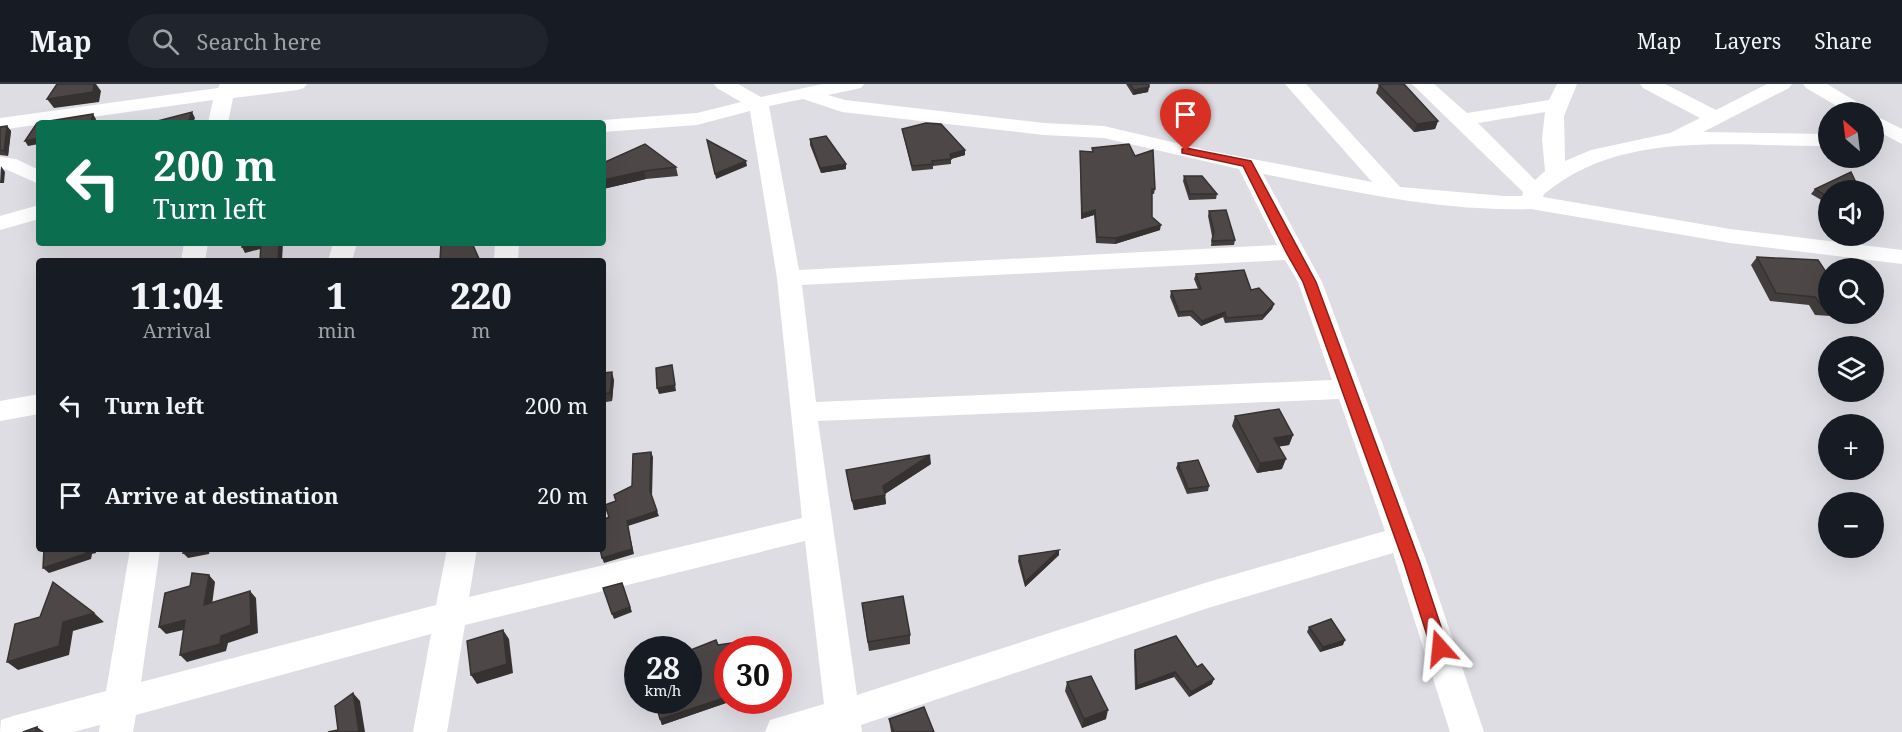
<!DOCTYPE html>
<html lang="en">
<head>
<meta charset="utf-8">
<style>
  body { margin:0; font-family:"Noto Serif",serif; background:#20242c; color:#f1f3f6; height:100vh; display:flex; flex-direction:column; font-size:22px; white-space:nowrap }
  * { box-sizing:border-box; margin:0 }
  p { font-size:20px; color:#9ea1a6 }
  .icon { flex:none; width:33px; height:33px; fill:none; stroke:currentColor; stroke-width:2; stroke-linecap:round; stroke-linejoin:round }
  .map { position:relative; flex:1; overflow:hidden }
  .sheet { position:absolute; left:36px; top:174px; width:570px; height:294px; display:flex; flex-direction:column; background:#171b24; border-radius:6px; box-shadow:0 6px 24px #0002 }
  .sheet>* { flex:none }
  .banner { position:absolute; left:36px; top:36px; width:570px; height:126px; border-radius:6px; box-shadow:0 6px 24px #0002; background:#0b6e4f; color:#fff; overflow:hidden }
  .needle { width:39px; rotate:332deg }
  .tools { position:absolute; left:1818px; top:18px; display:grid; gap:12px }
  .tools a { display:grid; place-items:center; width:66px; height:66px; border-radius:50%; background:#171b24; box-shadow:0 6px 24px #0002; font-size:30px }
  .speed { position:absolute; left:624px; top:552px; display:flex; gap:12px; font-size:30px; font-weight:700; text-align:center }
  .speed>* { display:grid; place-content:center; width:78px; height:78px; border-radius:50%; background:#171b24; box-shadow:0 6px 24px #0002; line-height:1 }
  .speed small { font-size:15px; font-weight:400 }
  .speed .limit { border:9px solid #d22; background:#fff; color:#111 }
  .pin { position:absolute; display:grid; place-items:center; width:51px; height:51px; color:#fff; margin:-62px -26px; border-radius:50% 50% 50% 0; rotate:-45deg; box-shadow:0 0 6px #0007 }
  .pin .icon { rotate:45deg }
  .me { position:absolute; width:66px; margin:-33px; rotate:342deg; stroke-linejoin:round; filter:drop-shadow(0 0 4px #0008) }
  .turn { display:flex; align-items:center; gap:21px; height:126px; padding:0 18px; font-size:27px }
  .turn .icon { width:78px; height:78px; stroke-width:2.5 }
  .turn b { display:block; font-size:42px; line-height:51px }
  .eta { display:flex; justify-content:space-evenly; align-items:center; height:102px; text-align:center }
  .eta b { font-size:36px; font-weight:800; line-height:42px }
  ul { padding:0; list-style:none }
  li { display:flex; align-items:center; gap:18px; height:90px; padding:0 18px }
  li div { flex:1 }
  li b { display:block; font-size:22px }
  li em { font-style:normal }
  header { display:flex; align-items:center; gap:36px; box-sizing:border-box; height:84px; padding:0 30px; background:#171b24; border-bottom:2px solid #363941 }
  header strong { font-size:28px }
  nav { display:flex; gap:33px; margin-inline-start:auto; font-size:21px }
  .search { width:420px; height:54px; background:#20242c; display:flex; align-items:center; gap:15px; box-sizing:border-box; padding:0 21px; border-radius:33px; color:#9ea1a6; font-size:22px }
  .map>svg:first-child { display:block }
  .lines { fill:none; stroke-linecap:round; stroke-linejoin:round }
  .street { fill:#fff; fill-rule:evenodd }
  .wall { fill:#423e3d }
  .shaded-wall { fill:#363232 }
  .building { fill:#4d4847; stroke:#363232; stroke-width:1.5 }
  .route { fill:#d93025; stroke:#8d1f18; stroke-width:1.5 }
</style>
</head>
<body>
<header>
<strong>Map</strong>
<div class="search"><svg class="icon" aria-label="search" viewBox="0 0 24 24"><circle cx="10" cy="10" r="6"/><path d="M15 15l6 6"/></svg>Search here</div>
<nav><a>Map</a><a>Layers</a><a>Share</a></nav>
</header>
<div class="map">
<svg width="1902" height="648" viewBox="0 0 1902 648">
  <rect width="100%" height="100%" fill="#dedde3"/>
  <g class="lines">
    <g class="street">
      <polygon points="220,0 307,0 304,4 297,6 233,14 228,39 208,39 213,16 0,46 0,34 218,4"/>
      <path d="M714 0H738L761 13 823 0H864L861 4 828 11 845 16 1044 39 1104 42 1206 66 1372 98 1285 0H1306L1400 103 1504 112H1522L1523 108 1412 0H1434L1467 29 1549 16 1557 0H1577L1564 32 1565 77 1591 66 1670 49 1700 34 1643 4 1640 0H1665L1716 26 1767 0H1792L1789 4 1703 48 1828 50V62C1733 63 1624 44 1544 110L1543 113 1730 145 1902 166V180L1730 159 1531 125C1440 128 1351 107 1263 90L1322 198 1427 479 1484 648H1450L1393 469 1208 524 861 641 862 648H765L770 636 824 620 805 457 465 541 447 648H413L431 550 136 631 133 648H99L100 641 73 648H0L1 636 13 632 106 607 130 465H160L141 598 436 521 447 465H477L469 513 802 434 777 194 750 27 697 41 603 48V39H595L603 36 697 29 741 18 717 4ZM803 15 842 28 1044 51 1104 54 1239 85 1277 161 799 186 769 22ZM1545 28 1542 55 1545 87 1535 96 1478 39ZM1285 176 1298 198 1332 296 816 318 802 201ZM1339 315 1385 447 1208 498 857 611 818 337Z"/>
      <polygon points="1803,0 1827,0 1867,24 1870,28 1847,28 1806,4"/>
      <polygon points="1874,31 1902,45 1902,60 1874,45"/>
      <polygon points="0,73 16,75 39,86 39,100 5,85 0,85"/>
      <polygon points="39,121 39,135 0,146 0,132"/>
      <polygon points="184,159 208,159 205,177 181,177"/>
      <polygon points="333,159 357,159 352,177 328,177"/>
      <polygon points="495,159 519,159 518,177 494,177"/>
      <polygon points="39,310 39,330 0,337 0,317"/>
    </g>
  </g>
  <g class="wall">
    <polygon points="1126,0 1149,0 1148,8 1133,11"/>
    <polygon points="1379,1 1438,37 1435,45 1414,48 1376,9"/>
    <polygon points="7,42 11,47 8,72 0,71 0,43"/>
    <polygon points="902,45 965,66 965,71 951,75 951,80 933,82 933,85 912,87 903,50"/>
    <polygon points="810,55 846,85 821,89 810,61"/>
    <polygon points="1092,64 1155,105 1154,110 1152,110 1152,133 1160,146 1115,160 1096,159 1094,131 1081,135 1080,67 1092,68"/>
    <polygon points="603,79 676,83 678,92 646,95 603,105"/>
    <polygon points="1184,92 1217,110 1216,115 1189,116 1183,97"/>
    <polygon points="1815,105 1859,105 1858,106 1828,106 1828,120 1811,110"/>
    <polygon points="1209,127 1235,156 1234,161 1211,162 1212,152 1208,132"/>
    <polygon points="1757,173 1828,191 1828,230 1851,230 1848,233 1815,231 1809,221 1770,217 1751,181"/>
    <polygon points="1196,190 1251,206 1274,220 1272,225 1262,236 1225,239 1223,233 1201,242 1190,232 1178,233 1170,213 1171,207 1198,205 1194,195"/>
    <polygon points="603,289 614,296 612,317 606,318 605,340 603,341"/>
    <polygon points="1235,332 1293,351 1289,361 1279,362 1282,385 1257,389 1232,342"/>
    <polygon points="1178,379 1209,402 1208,407 1187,410 1176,384"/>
    <polygon points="931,380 885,410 886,420 854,426 846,386"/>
    <polygon points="1059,466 1059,471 1025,503 1018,477 1019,472"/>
    <polygon points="863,529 910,551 910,560 869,567"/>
    <polygon points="1309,543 1343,561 1320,568 1307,548"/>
    <polygon points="758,555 760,566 728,566 728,602 725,602 728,616 729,616 729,618 662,641 660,635 655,616 688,616 688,567 716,556 718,561"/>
    <polygon points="1135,566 1197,583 1212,600 1189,613 1174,593 1135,606 1134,571"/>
    <polygon points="1067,598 1106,635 1082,644 1065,607"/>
    <polygon points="889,635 934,648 891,648"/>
  </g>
  <g class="shaded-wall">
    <polygon points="94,0 96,0 101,7 99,18 54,24 47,15"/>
    <polygon points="1149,3 1148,8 1133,11 1134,6"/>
    <polygon points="192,28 195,34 193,39 188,39"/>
    <polygon points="93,30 96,35 95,39 83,39"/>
    <polygon points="1438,37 1435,45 1414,48 1417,40"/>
    <polygon points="7,42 11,47 8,72 4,67"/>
    <polygon points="39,54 39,60 28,62 25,57"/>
    <polygon points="965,66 965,71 951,75 950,70"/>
    <polygon points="746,77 747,82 716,95 715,90"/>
    <polygon points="846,80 846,85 821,89 820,84"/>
    <polygon points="1,82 5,88 4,99 0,99"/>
    <polygon points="644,87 646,95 603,105 603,96"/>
    <polygon points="1095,126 1094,131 1081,135 1082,130"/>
    <polygon points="1161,141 1160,146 1115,160 1116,154"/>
    <polygon points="261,159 264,164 245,169 242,163"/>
    <polygon points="279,159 283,159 282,177 278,177"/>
    <polygon points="429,159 443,159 430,161"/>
    <polygon points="1274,220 1272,225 1262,236 1263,231"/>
    <polygon points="1225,228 1223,233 1201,242 1202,237"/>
    <polygon points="672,281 676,307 659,310 657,304"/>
    <polygon points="612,288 614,296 612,317 610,309"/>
    <polygon points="603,310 606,318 605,340 603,335"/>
    <polygon points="1293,351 1289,361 1271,364 1274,354"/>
    <polygon points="651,368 653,373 652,412 650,407"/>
    <polygon points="930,371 931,380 883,411 883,402"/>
    <polygon points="1286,375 1282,385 1257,389 1260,379"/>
    <polygon points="885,411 886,420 854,426 852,417"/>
    <polygon points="657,427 659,432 628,442 634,470 604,479 602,474 627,437"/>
    <polygon points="87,465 96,465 96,469 92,470 91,475 49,489 43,484"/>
    <polygon points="203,465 210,465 209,470 188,474 183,469"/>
    <polygon points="1059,466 1059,471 1025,503 1025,498"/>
    <polygon points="209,491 215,498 211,529 204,521"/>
    <polygon points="624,504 632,528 614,535 612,530"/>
    <polygon points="250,507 256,514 258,549 228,559 226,567 187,578 180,571 221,552"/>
    <polygon points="94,529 104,538 73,547 69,571 18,586 7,578 63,538"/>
    <polygon points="185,536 192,544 166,550 159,543"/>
    <polygon points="503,546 509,555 513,589 477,600 471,591"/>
    <polygon points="1345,556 1343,561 1320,568 1323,563"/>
    <polygon points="1175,588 1174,593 1135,606 1137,602"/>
    <polygon points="1214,595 1212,600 1189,613 1191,608"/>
    <polygon points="353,609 360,617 365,648 359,648"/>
    <polygon points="728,613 728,616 729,616 729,618 662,641 660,635"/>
    <polygon points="1108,626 1106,635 1082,644 1084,635"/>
    <polygon points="37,643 44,648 36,648"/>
  </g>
  <g class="building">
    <polygon points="57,0 94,0 93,8 47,15"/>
    <polygon points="1130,0 1149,0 1149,3 1134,6"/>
    <polygon points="1386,0 1404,0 1438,37 1417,40 1379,1"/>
    <polygon points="192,28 188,39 153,39 154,38"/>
    <polygon points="93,30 91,37 83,39 39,39 39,54 25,57 37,39"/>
    <polygon points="926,39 941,40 965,66 950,70 951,75 932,77 933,80 912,82 902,45"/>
    <polygon points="7,42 4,67 0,66 0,43"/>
    <polygon points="826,52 846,80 820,84 810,55"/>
    <polygon points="707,56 746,77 715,90"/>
    <polygon points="645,60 676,83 644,87 603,96 603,79"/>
    <polygon points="1129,60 1135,72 1153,66 1155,105 1152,105 1152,133 1161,141 1116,154 1097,153 1095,126 1082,130 1080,67 1093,68 1092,64"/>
    <polygon points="1851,88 1859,105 1856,106 1828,106 1828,113 1815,105"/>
    <polygon points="1184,92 1202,92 1217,110 1190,110"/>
    <polygon points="1226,126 1235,156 1212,157 1214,147 1209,127"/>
    <polygon points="242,159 260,159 242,163"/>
    <polygon points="261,159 279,159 278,177 260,177"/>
    <polygon points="441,159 472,159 480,177 440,177"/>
    <polygon points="1757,173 1818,176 1828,191 1828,223 1822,222 1815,213 1776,209"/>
    <polygon points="1244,186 1251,206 1259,204 1274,220 1263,231 1226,234 1225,228 1202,237 1192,227 1179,228 1171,207 1201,205 1196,190"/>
    <polygon points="672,281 675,301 657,304 656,284"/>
    <polygon points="612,288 610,309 603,310 603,289"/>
    <polygon points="1279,325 1293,351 1274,354 1286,375 1260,379 1235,332"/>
    <polygon points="651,368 650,407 657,427 627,437 632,465 602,474 600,465 603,465 603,436 609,433 605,421 616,417 614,411 632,402 633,370"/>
    <polygon points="930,371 883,402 885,411 852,417 846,386"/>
    <polygon points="1198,376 1209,402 1188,405 1178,379"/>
    <polygon points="44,465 87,465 85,470 43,484"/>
    <polygon points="184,465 203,465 183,469"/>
    <polygon points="1059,466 1025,498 1019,472"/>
    <polygon points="192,489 209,491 204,521 250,507 251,541 221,552 220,560 180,571 185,536 159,543 165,509 190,502"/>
    <polygon points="53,498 94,529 63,538 59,562 7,578 15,540 40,533"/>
    <polygon points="622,499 630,523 612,530 603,504"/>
    <polygon points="903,512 910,551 868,558 862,519"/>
    <polygon points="1331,535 1345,556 1323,563 1309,543"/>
    <polygon points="503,546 507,580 471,591 467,557"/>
    <polygon points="1176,552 1197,583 1202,580 1214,595 1191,608 1175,588 1137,602 1135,566"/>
    <polygon points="758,555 759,566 728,566 728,595 723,596 727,613 660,635 655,616 688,616 688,567 716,556 718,561"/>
    <polygon points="1091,592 1108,626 1084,635 1067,598"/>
    <polygon points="353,609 359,648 328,648 338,646 335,622"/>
    <polygon points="924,623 934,648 894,648 889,635"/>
    <polygon points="37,643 36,648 23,648"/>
  </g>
  <polygon class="route" points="1186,64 1251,77 1316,198 1420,479 1448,564 1445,569 1440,571 1434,569 1431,564 1404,479 1303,198 1286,168 1243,82 1182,69 1182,65"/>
</svg>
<div class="tools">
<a><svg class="needle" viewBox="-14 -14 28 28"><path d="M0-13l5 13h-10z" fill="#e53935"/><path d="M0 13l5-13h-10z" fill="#9ea1a6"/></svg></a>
<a><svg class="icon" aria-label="sound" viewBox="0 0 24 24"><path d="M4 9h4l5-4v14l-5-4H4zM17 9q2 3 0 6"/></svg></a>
<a><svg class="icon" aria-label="search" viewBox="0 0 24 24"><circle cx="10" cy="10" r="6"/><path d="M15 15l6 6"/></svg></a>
<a><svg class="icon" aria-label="layers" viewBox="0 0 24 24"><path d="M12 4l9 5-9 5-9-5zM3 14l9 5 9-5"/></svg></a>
<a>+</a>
<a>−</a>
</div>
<div class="speed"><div>28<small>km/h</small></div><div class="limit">30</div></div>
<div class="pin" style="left:1186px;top:67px;background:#d93025"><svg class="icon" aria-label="arrive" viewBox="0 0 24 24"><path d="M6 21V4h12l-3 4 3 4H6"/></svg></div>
<svg class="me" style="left:1440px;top:564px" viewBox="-20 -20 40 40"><path d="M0-17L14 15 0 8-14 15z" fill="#d93025" stroke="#fff" stroke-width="4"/></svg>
<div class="banner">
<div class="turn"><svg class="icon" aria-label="left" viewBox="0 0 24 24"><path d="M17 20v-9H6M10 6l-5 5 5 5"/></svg><div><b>200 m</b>Turn left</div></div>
</div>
<section class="sheet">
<div class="eta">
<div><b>11:04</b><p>Arrival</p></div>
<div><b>1</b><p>min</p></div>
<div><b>220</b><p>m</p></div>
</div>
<ul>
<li><svg class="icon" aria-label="left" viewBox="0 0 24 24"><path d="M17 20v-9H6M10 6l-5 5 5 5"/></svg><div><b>Turn left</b></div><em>200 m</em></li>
<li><svg class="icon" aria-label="arrive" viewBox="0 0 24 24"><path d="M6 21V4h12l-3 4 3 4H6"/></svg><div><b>Arrive at destination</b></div><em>20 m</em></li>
</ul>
</section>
</div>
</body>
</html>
